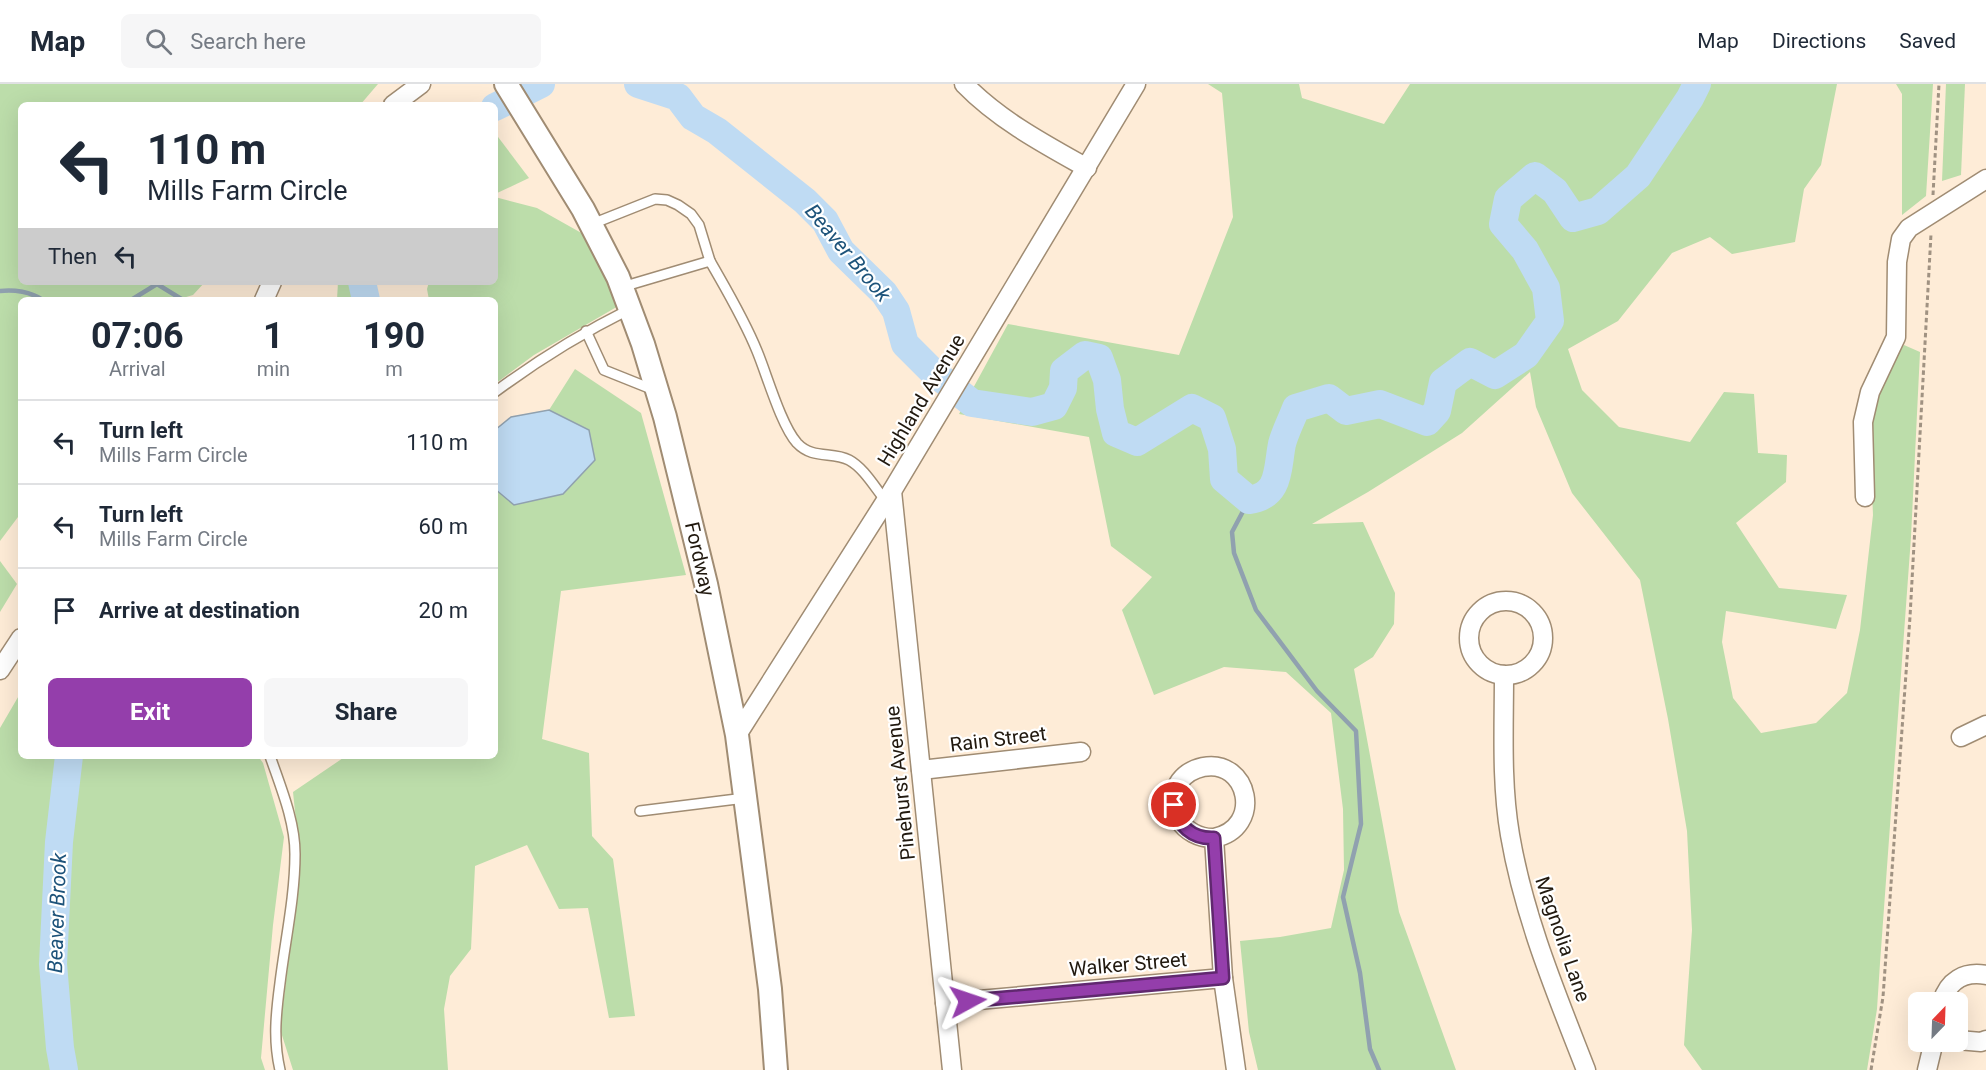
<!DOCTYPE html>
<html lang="en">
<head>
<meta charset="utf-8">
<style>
  body { margin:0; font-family:Roboto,sans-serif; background:#f6f6f7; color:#1f2937; height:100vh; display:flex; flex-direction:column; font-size:22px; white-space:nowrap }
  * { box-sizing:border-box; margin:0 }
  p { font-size:20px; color:#747a83 }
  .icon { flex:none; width:33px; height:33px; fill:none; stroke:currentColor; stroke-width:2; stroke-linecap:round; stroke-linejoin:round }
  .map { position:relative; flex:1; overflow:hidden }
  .side { position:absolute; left:18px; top:213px; width:480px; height:462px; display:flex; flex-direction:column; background:#fff; border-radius:9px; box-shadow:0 6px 24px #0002 }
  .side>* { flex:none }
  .top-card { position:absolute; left:18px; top:18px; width:480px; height:183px; border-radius:9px; box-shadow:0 6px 24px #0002; background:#fff; color:#1f2937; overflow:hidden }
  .needle { width:39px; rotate:23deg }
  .fabs { position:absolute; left:1908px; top:908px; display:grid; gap:12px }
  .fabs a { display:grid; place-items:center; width:60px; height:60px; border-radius:9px; background:#fff; box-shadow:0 6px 24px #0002; font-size:30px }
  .pin { position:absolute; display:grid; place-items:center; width:51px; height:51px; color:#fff; margin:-26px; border:3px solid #fff; border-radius:50%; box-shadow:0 2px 6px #0007 }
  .me { position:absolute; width:66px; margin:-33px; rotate:85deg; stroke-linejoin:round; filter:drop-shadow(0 0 4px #0008) }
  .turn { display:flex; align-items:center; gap:21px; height:126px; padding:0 30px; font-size:27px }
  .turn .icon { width:78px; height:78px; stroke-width:2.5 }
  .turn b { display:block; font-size:42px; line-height:51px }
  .then { display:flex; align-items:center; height:57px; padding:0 30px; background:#0003; gap:12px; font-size:22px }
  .eta { display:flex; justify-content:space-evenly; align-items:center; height:102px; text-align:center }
  .eta b { font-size:36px; font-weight:700; line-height:42px }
  .button { display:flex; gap:12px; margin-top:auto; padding:12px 30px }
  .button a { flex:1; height:69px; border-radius:9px; background:#943eab; color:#fff; font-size:24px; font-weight:700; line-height:69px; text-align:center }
  .button a+a { background:#f6f6f7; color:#1f2937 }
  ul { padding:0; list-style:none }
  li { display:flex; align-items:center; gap:18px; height:84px; padding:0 30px; border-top:2px solid #e0e1e3 }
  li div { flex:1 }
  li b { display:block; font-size:22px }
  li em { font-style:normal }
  header { display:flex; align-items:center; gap:36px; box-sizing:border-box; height:84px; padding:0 30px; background:#fff; border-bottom:2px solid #e0e1e3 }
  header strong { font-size:28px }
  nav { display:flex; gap:33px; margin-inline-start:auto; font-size:21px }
  .search { width:420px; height:54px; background:#f6f6f7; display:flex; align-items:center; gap:15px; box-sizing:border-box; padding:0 21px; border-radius:9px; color:#747a83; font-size:22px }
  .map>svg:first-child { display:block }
  .green { fill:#bcddaa }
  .water { fill:#bfdbf3; stroke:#90a1af; stroke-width:1.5 }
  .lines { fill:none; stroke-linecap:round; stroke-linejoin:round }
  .stream { stroke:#90a1af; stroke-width:4.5 }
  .river { stroke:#bfdbf3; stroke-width:28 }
  .service-casing { stroke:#a08c73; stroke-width:12 }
  .minor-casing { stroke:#a08c73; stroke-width:21 }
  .tertiary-casing { stroke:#a08c73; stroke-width:26 }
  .path { stroke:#a09282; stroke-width:3; stroke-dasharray:4.5 3; stroke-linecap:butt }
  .service { stroke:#fff; stroke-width:9 }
  .minor { stroke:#fff; stroke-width:18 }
  .tertiary { stroke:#fff; stroke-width:22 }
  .route-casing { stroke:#60286f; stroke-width:15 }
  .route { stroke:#943eab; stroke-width:10 }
  .labels { text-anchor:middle; stroke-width:4.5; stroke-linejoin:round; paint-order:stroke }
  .street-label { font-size:20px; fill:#21190f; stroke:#fff }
  .water-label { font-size:21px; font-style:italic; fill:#1d537a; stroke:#fff }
</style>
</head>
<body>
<header>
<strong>Map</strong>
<div class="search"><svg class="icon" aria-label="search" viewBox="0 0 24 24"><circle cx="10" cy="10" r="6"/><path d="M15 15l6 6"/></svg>Search here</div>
<nav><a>Map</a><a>Directions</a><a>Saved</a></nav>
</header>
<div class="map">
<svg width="1986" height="986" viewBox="0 0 1986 986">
  <rect width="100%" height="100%" fill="#feecd7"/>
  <g class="green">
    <polygon points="0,0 378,0 360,21 21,21 21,198 205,198 193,211 176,216 21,216 21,429 0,457"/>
    <polygon points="1208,0 1299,0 1302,14 1384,40 1410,0 1837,0 1821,81 1804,105 1795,158 1732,170 1710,153 1672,169 1618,237 1568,265 1582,306 1619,343 1690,358 1724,308 1754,310 1758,369 1787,371 1786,398 1736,439 1779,504 1847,511 1836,545 1726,527 1722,558 1733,614 1761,649 1816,639 1847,609 1860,546 1873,431 1869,335 1892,278 1904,261 1920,268 1911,453 1880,879 1877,925 1867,986 1702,986 1684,961 1692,846 1687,747 1668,635 1640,496 1572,409 1536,323 1530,288 1462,349 1368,408 1312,440 1363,438 1395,509 1394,540 1373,573 1354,585 1399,828 1456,986 1258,986 1249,948 1240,857 1280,853 1331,844 1344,786 1343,725 1331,629 1286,588 1224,583 1154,611 1122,526 1152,493 1111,462 1089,353 959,330 1008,240 1179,271 1233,133 1222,9"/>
    <polygon points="1896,0 1933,0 1926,112 1902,131 1902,10"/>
    <polygon points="1946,0 1965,0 1961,91 1942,97"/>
    <polygon points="495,49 529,94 495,110"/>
    <polygon points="495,113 537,124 585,151 620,221 534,271 495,300 495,216 429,216 427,205 429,198 495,198"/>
    <polygon points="338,198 372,198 372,216 337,216"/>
    <polygon points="575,285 641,329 686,491 561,507 542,655 589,669 592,752 613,775 635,932 609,934 588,824 559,825 527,761 475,782 471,865 450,892 444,925 448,986 293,986 280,945 293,841 299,766 293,708 346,672 495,672 495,405 514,421 589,346 549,326"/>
    <polygon points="0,477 17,500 0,528"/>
    <polygon points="21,608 21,672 258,672 263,679 284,753 273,841 261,974 265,986 0,986 0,644"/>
  </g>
  <polygon class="water" points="549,326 589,346 595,376 563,410 514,421 495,405 495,346 511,333"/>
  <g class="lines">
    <g class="stream">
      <path d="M0 207C14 205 31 208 43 216"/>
      <polyline points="131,216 157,200 183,216"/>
      <polyline points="1249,416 1232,448 1234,469 1256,526 1317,607 1356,647 1361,740 1343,813 1360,889 1370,965 1379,986"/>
    </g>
    <g class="river">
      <path d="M638 0 678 13 693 33 717 47 805 117 825 137 841 167 884 209 896 227 905 260 932 287 972 319 1032 328 1054 322 1063 304 1064 287 1085 271 1099 274 1107 296 1110 325 1116 349 1137 358 1192 324 1212 334 1222 365 1224 395 1249 416C1281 412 1277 384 1282 360 1285 348 1292 335 1296 324L1329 314 1346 327 1380 320 1427 338 1437 327 1443 298 1470 278 1495 291 1526 271 1550 237 1546 204 1525 166 1503 140 1508 115 1535 92 1555 107 1573 134 1598 127 1638 92 1690 14 1697 0"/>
      <polyline points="495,23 541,0"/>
      <polyline points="362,198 366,216"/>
      <polyline points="64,986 60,964 53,880 59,758 69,672"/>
    </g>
    <g class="service-casing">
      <g id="service">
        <polyline points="592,140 655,115 667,116 678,121 691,130 699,141 710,177"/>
        <path d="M622 203 710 177C727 207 744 235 757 267 767 291 781 341 797 359 813 376 832 367 849 376 864 384 875 404 886 417"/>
        <polyline points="586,247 604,286 654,306"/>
        <path d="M495 308C538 276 582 249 630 225"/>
        <path d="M270 672C281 704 295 737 295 770 295 813 285 857 280 899 276 929 273 956 280 986"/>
        <polyline points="640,727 745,714"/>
      </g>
    </g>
    <g class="minor-casing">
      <g id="minor">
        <path d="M964 0C999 36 1044 60 1087 84"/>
        <polyline points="393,21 421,0"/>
        <polyline points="264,216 272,198"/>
        <polyline points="892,407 952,986"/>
        <polyline points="1865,413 1863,338 1870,308 1896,253 1897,178 1901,155 1909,144 1986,95"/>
        <circle cx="1506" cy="554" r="37"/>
        <polyline points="0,586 21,554"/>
        <path d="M1504 591C1504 644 1501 699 1510 751 1524 833 1556 909 1586 986"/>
        <polyline points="737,651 892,407 1136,0"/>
        <polyline points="1961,653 1986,641"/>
        <polyline points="921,686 1081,668"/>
        <path d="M1214 754C1184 755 1161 723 1180 697 1186 689 1194 685 1203 683 1249 674 1264 744 1214 754L1223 894"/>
        <path d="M1942 918C1948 897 1964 887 1986 891"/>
        <polyline points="945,919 1223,894 1236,986"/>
        <polyline points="1958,956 1981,958 1986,956"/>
        <polyline points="1927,986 1934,957"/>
      </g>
    </g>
    <g class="tertiary-casing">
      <polyline id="tertiary" points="506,0 583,125 618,193 643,260 665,333 706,500 737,651 770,905 776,986"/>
    </g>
    <g class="path">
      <polyline points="1933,111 1939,0"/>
      <polyline points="1871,986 1883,913 1910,533 1931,150"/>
    </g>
    <use href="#service" class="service"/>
    <use href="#minor" class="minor"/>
    <use href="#tertiary" class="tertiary"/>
  </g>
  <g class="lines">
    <g class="route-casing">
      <path id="route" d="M968 917 1223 894 1214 754C1192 755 1178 742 1174 721"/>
    </g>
    <use href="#route" class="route"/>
  </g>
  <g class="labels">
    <g class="street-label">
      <text transform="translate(921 316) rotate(-59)" y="7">Highland Avenue</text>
      <text transform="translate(700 475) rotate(77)" y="7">Fordway</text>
      <text transform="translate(998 655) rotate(-7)" y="7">Rain Street</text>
      <text transform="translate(900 699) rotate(-96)" y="7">Pinehurst Avenue</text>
      <text transform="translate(1563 855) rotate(71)" y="7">Magnolia Lane</text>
      <text transform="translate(1128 880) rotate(-5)" y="7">Walker Street</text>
    </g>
    <g class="water-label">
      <text transform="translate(848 169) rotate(50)" y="7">Beaver Brook</text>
      <text transform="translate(57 829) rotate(-88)" y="7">Beaver Brook</text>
    </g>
  </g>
</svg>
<div class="fabs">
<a><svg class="needle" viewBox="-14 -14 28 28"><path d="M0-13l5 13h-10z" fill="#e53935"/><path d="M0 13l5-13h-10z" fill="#747a83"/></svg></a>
</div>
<div class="pin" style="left:1174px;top:721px;background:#d93025"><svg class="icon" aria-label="arrive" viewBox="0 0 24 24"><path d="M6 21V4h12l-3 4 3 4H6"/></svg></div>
<svg class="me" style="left:968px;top:917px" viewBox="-20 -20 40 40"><path d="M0-17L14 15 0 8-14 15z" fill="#943eab" stroke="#fff" stroke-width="4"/></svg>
<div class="top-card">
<div class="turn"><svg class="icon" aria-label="left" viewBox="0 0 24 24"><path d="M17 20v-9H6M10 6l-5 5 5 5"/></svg><div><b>110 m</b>Mills Farm Circle</div></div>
<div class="then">Then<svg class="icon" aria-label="left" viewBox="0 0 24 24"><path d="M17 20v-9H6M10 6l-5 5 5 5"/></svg></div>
</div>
<section class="side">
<div class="eta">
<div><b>07:06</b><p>Arrival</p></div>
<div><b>1</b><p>min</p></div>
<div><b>190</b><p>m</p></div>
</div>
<ul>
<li><svg class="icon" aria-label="left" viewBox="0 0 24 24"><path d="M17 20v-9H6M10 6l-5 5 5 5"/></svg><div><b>Turn left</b><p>Mills Farm Circle</p></div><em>110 m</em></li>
<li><svg class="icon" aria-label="left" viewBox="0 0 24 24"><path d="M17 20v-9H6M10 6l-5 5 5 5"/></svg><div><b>Turn left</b><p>Mills Farm Circle</p></div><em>60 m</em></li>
<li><svg class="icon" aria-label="arrive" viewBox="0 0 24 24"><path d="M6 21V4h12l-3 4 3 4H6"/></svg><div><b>Arrive at destination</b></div><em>20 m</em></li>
</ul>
<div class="button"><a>Exit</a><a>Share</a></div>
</section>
</div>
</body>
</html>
